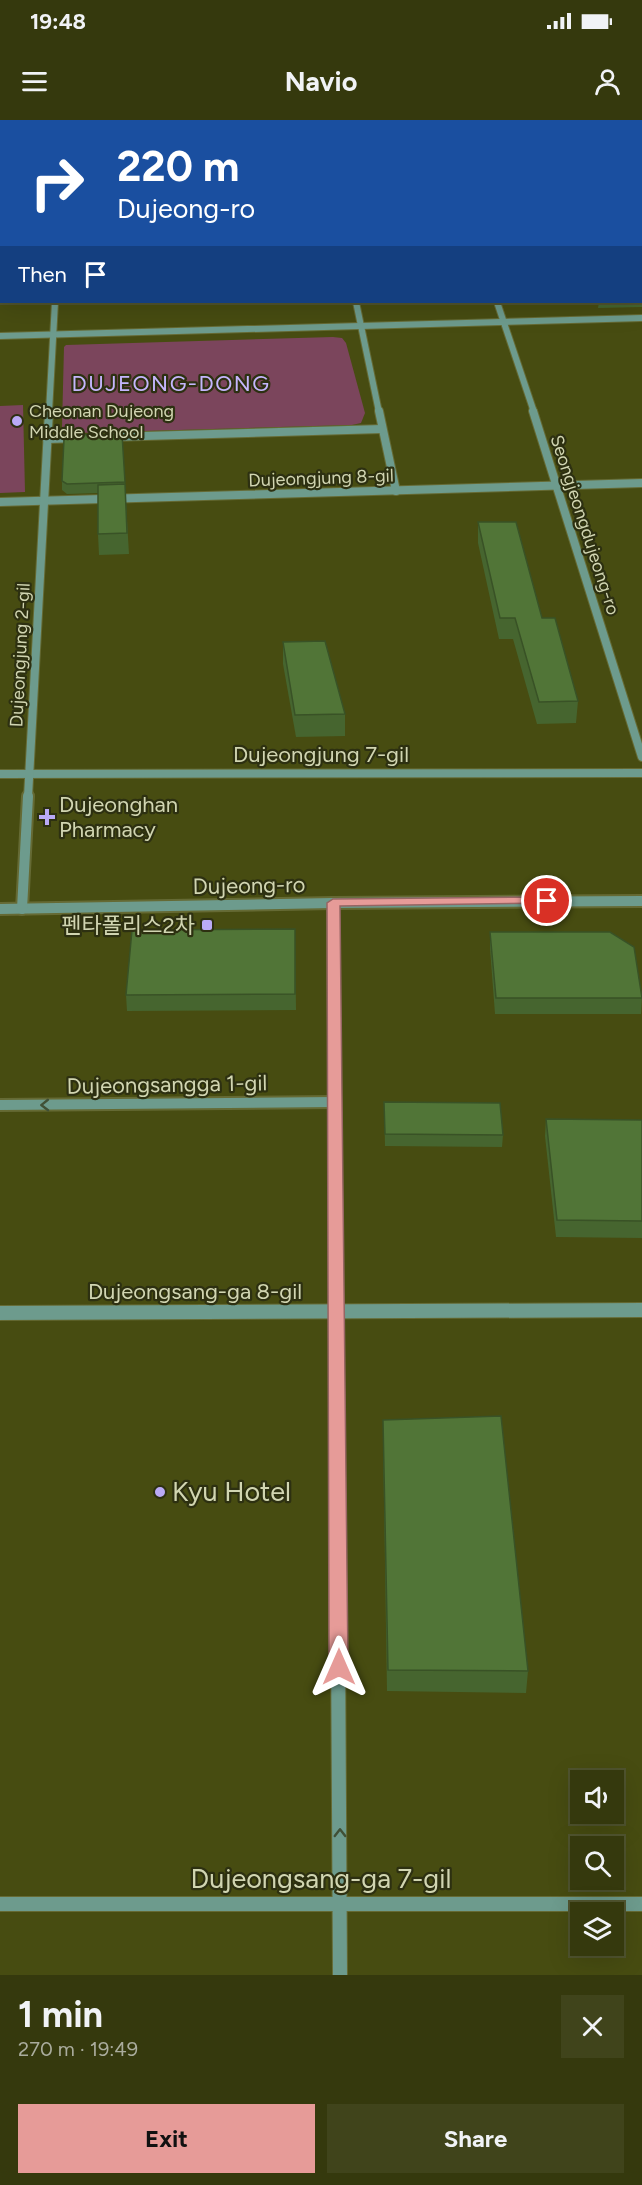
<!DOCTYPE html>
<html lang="en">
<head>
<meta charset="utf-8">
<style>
  body { margin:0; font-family:Figtree,"Noto Sans KR",sans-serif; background:#40441b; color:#f1f3f6; height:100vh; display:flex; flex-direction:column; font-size:22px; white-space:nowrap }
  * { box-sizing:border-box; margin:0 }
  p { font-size:20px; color:#aaac9d }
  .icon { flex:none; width:33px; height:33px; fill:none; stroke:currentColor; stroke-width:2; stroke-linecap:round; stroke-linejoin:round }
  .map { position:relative; height:1855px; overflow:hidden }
  .side { display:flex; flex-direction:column; background:#35390d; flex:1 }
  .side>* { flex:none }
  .guide { position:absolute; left:0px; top:0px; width:642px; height:183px; box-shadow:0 6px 24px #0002,0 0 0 2px #4f532e; background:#1a4fa0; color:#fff; overflow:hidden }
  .tools { position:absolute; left:570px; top:1650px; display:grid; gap:12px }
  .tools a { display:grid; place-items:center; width:54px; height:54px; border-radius:0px; background:#35390d; box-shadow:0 6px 24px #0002,0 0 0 2px #4f532e; font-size:30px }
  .pin { position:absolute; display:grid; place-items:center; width:51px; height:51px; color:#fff; margin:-26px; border:3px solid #fff; border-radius:50%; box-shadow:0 2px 6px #0007 }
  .me { position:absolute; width:66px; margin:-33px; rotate:0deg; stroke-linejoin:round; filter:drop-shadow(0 0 4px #0008) }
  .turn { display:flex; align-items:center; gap:21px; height:126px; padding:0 18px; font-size:27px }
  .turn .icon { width:78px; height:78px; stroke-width:2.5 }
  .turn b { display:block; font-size:42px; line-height:51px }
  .then { display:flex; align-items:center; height:57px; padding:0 18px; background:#0003; gap:12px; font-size:22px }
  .round { display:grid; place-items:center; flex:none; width:63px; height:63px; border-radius:0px; background:#40441b }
  .headline { display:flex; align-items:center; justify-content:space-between; height:102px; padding:0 18px }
  h1 { font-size:36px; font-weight:700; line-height:45px }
  .primary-button { display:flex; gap:12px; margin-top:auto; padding:12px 18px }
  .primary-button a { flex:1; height:69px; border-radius:0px; background:#e69b98; color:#111; font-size:24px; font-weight:700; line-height:69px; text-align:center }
  .primary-button a+a { background:#40441b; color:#f1f3f6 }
  .status { display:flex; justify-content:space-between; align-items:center; height:42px; padding:0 30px; background:#35390d; direction:ltr }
  .status svg { height:16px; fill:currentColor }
  header { display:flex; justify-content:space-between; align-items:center; height:78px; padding:0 18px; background:#35390d; font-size:27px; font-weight:700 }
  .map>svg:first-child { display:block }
  .green { fill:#7b455c }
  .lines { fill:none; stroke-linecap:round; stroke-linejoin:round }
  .minor-far3-casing { stroke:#656a34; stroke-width:8 }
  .minor-far2-casing { stroke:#656a34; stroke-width:10 }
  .minor-far1-casing { stroke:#656a34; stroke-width:14 }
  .minor-casing { stroke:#656a34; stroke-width:16 }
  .major-casing { stroke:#656a34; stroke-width:3 }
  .minor-far3 { stroke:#6d9b8d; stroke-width:6 }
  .minor-far2 { stroke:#6d9b8d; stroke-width:8 }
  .minor-far1 { stroke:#6d9b8d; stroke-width:10 }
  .minor { stroke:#6d9b8d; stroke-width:14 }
  .major { fill:#8aeed1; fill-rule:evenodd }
  .wall { fill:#46652f }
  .building { fill:#517537; stroke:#395226; stroke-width:1.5 }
  .oneway { stroke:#405036 }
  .route { fill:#e69b98; stroke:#966563; stroke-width:1.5 }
  .poi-dot { fill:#baaaf6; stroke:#2d3011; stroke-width:2 }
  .labels { text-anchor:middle; stroke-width:4.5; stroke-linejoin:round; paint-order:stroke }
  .far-poi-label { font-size:18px; fill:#d1d5b1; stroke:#2d3011; text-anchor:start }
  .far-street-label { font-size:18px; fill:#d1d5b1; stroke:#2d3011 }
  .far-quarter-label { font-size:22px; letter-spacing:1.5px; fill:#c5b6fd; stroke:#2d3011 }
  .street-label { font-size:22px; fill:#d1d5b1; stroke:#2d3011 }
  .poi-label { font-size:22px; fill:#d1d5b1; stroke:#2d3011; text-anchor:start }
  .near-poi-label { font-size:27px; fill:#d1d5b1; stroke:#2d3011; text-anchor:start }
  .near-street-label { font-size:27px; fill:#d1d5b1; stroke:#2d3011 }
</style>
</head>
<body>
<div class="status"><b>19:48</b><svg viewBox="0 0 49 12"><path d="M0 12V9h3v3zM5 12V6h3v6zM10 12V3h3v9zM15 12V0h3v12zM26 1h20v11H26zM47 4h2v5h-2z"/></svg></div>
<header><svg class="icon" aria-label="menu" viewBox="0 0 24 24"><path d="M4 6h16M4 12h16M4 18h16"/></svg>Navio<svg class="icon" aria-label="person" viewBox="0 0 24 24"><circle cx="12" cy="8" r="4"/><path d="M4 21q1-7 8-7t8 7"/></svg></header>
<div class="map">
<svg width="642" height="1855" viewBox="0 0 642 1855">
  <rect width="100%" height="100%" fill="#474c11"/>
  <g class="green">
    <polygon points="333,217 342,218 346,223 365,293 361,303 352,305 77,313 62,307 64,227 66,225"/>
    <polygon points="23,285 25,372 0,373 0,286"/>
  </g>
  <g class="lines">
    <g class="minor-far3-casing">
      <g id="minor-far3">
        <polyline points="356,182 379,292"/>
        <polyline points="497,182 534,292"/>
        <polyline points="0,216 642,198"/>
        <polyline points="49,292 55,182"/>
      </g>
    </g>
    <g class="minor-far2-casing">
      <g id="minor-far2">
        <polyline points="379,291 396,371"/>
        <polyline points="533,291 642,637"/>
        <polyline points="110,317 382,309"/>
        <polyline points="47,319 80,318"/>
        <polyline points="0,382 642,363"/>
        <polyline points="0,654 642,653"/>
        <polyline points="28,677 49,291"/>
      </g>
    </g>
    <g class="minor-far1-casing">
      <g id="minor-far1">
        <polyline points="333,783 336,1185"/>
        <polyline points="0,789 333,783 642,781"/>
        <polyline points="22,789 28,676"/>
        <polyline points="0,985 335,982"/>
      </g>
    </g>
    <g class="minor-casing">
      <g id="minor">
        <polyline points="336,1184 340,1855"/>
        <polyline points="0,1193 642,1190"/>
        <polyline points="0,1784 642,1784"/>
      </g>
    </g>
    <g class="major-casing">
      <g id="major">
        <polygon points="0,0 10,0 0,2"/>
        <polygon points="217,0 287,0 215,2"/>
        <polygon points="642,0 642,4 637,2 637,0"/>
        <rect x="0" y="19" width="2" height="4"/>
      </g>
    </g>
    <use href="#minor-far3" class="minor-far3"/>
    <use href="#minor-far2" class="minor-far2"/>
    <use href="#minor-far1" class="minor-far1"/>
    <use href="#minor" class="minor"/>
    <use href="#major" class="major"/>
  </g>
  <g class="wall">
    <rect x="640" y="19" width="2" height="111"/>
    <rect x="0" y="28" width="2" height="72"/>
    <polygon points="642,145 642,187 598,188 599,182 640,182 640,146"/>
    <polygon points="122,314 129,434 99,435 98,414 98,373 67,374 62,370 62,361"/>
    <polygon points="478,402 542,498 578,581 576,603 537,604 513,519 499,519 478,423"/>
    <polygon points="283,522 345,594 345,616 296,617 283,544"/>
    <polygon points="295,809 296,890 127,891 126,875"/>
    <polygon points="490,812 642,876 641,894 495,894 490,828"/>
    <polygon points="384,982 503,1015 502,1027 385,1026"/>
    <polygon points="546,999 642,1000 642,1118 556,1117 545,1016"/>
    <polygon points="383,1300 528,1551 526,1573 387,1571 383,1321"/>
  </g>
  <g class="building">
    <rect x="640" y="19" width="2" height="97"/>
    <rect x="0" y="28" width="2" height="53"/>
    <polygon points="642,145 642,172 640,172 640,146"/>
    <polygon points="122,314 125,362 67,364 62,361 64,319 74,315"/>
    <polygon points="125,364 127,413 98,414 98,365"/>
    <polygon points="478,402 516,402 542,498 555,498 578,581 539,582 515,498 500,498"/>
    <polygon points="325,521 345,594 295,595 283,522"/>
    <polygon points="295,809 295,874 126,875 132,810"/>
    <polygon points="490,812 610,812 634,827 642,878 496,878"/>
    <polygon points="384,982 500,983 503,1015 385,1014"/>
    <polygon points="546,999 642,1000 642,1101 557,1100"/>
    <polygon points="501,1296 528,1551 388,1550 383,1300"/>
  </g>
  <defs><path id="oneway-chevron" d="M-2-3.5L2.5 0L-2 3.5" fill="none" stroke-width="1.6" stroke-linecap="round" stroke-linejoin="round" transform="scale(1.5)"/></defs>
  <g class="oneway">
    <use href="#oneway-chevron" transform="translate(45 985) rotate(179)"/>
    <use href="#oneway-chevron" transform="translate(340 1713) rotate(-90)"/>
  </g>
  <polygon class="route" points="547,777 551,778 553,781 551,783 340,786 348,1547 345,1553 339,1555 332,1553 329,1547 327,783 333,779"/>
  <g class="poi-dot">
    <circle cx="17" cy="301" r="6"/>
    <path d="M44 688h6v6h6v6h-6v6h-6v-6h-6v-6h6z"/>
    <rect x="201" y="799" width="12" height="12" rx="3"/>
    <circle cx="160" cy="1372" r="6"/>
  </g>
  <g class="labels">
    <g class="far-poi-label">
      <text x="29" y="297">Cheonan Dujeong<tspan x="29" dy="21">Middle School</tspan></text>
    </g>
    <g class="far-street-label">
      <text transform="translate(321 358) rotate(-2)" y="6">Dujeongjung 8-gil</text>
      <text transform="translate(585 405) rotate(72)" y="6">Seongjeongdujeong-ro</text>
      <text transform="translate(20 535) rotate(-87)" y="6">Dujeongjung 2-gil</text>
    </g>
    <g class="far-quarter-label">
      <text x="171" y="271">DUJEONG-DONG</text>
    </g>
    <g class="street-label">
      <text x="321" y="642">Dujeongjung 7-gil</text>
      <text transform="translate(249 765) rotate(-1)" y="8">Dujeong-ro</text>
      <text transform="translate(167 964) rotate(-1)" y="8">Dujeongsangga 1-gil</text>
      <text x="195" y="1179">Dujeongsang-ga 8-gil</text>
    </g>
    <g class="poi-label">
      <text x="59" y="692">Dujeonghan<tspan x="59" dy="25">Pharmacy</tspan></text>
      <text x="195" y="813" text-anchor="end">펜타폴리스2차</text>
    </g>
    <g class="near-poi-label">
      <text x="172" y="1381">Kyu Hotel</text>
    </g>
    <g class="near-street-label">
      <text x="321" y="1768">Dujeongsang-ga 7-gil</text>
    </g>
  </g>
</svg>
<div class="tools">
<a><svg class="icon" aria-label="sound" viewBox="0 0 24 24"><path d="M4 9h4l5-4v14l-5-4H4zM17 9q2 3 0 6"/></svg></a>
<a><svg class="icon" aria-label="search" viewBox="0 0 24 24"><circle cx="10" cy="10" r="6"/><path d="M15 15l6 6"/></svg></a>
<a><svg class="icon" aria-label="layers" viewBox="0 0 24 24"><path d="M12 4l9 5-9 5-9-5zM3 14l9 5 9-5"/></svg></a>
</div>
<div class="pin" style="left:547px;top:781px;background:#d93025"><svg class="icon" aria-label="arrive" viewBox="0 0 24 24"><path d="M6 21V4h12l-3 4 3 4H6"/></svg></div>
<svg class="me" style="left:339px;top:1547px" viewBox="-20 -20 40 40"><path d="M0-17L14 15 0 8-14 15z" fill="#e69b98" stroke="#fff" stroke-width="4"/></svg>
<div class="guide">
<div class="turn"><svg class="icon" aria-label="right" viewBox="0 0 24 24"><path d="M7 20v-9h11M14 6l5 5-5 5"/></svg><div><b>220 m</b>Dujeong-ro</div></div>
<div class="then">Then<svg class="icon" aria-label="arrive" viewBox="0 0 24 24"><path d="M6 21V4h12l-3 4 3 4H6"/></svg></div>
</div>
</div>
<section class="side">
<div class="headline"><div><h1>1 min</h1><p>270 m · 19:49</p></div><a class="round"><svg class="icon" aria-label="close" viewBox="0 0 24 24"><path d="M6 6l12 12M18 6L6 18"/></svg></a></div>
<div class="primary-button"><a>Exit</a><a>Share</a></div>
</section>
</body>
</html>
